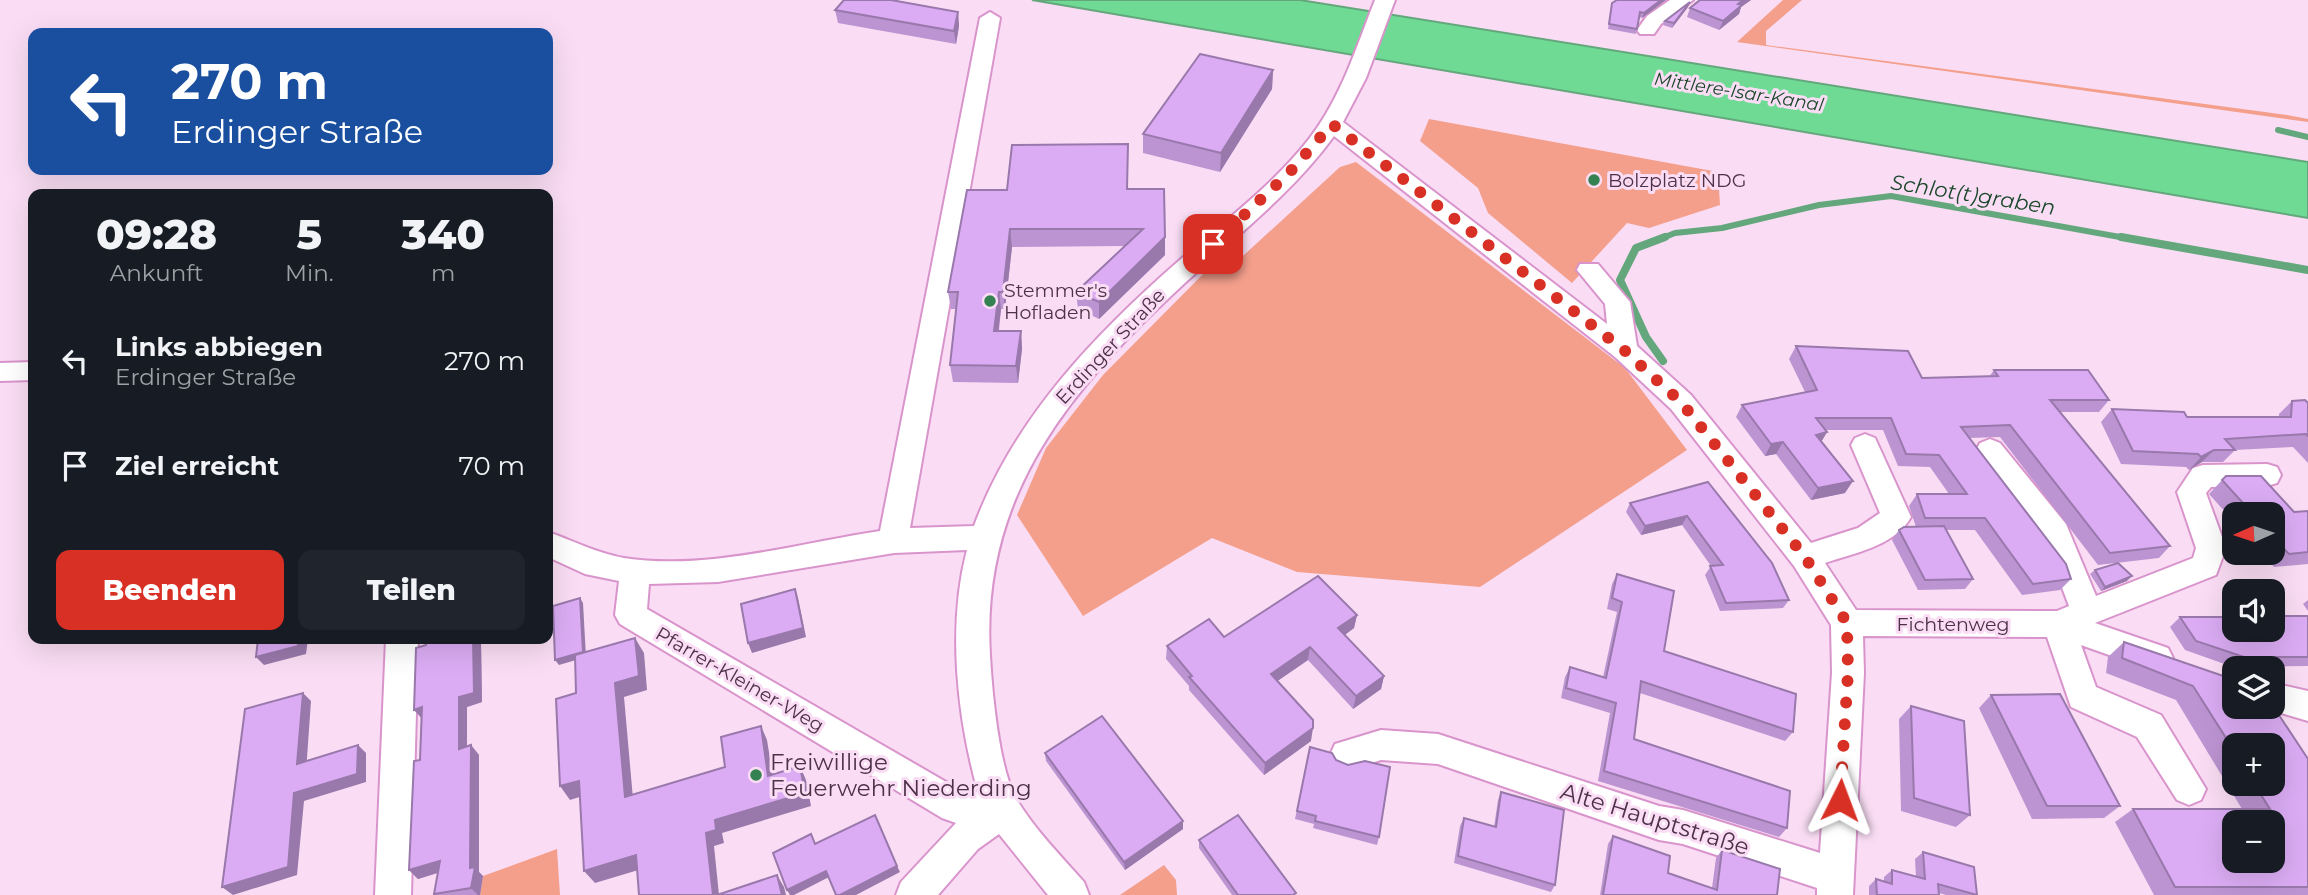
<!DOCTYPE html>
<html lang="de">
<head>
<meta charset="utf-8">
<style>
  body { margin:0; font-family:Montserrat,sans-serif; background:#20242c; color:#f1f3f6; height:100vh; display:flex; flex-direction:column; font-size:26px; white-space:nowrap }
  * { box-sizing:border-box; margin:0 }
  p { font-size:23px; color:#9ea1a6 }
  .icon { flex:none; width:38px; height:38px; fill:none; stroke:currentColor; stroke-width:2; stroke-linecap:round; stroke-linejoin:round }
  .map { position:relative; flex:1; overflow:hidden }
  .sheet { position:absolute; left:28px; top:189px; width:525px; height:455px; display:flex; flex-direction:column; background:#171b24; border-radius:14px; box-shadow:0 7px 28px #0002 }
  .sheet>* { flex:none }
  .top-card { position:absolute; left:28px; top:28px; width:525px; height:147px; border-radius:14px; box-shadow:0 7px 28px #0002; background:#1a4fa0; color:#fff; overflow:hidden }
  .needle { width:46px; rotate:267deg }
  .tools { position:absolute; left:2222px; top:502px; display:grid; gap:14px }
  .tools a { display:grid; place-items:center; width:63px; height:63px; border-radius:14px; background:#171b24; box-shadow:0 7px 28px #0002; font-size:35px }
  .pin { position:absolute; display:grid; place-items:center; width:60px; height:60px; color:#fff; margin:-30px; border-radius:14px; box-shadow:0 4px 10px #0006 }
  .me { position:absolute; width:77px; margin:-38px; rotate:3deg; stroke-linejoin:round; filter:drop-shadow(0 0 5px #0008) }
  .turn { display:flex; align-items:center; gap:24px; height:147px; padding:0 28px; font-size:32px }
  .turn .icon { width:91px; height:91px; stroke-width:2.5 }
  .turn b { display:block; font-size:49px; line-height:60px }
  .eta { display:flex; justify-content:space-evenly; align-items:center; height:119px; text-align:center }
  .eta b { font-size:42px; font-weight:800; line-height:49px }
  .button { display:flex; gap:14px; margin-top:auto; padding:14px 28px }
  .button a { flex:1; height:80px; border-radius:14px; background:#d93025; color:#fff; font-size:28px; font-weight:800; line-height:80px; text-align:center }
  .button a+a { background:#20242c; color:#f1f3f6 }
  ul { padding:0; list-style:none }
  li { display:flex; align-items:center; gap:21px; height:105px; padding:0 28px }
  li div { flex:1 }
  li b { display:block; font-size:26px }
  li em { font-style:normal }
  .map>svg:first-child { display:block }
  .green { fill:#f49f8c }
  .water { fill:#6eda94; stroke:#64a77d; stroke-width:2 }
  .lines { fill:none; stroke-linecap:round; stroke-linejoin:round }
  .stream-far1 { stroke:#64a77d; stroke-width:6 }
  .stream { stroke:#64a77d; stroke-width:8 }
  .minor-casing { stroke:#d994cc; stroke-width:4 }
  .minor { fill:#fff; fill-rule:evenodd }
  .wall { fill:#bc94d2; fill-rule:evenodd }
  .shaded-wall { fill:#9978ab }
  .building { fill:#dbacf4; stroke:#9978ab; stroke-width:2; fill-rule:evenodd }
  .route { stroke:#d93025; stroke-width:12; stroke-dasharray:0 21.6 }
  .poi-dot { fill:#348151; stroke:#faddf4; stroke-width:2.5 }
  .labels { text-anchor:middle; stroke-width:6; stroke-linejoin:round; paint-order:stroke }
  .far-water-label { font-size:18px; font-style:italic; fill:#1a472b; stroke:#faddf4 }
  .poi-label { font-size:19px; fill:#4d3148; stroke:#faddf4; text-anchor:start }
  .street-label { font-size:19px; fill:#4d3148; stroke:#faddf4 }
  .water-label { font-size:21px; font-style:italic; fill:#1a472b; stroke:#faddf4 }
  .near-poi-label { font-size:23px; fill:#4d3148; stroke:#faddf4; text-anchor:start }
  .near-street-label { font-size:23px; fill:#4d3148; stroke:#faddf4 }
</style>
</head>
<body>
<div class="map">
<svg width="2308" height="895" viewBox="0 0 2308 895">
  <rect width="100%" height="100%" fill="#faddf4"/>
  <g class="green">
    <polygon points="1783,0 1802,0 1766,31 1766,45 2287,115 2308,119 2308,122 1737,42"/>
    <polygon points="1429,119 1718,172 1720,205 1649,228 1627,223 1572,283 1488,213 1478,188 1420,141"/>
    <polygon points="1356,162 1625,368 1687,450 1480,587 1297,572 1212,538 1083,616 1017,515 1046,448 1103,375 1211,266 1244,255 1340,167"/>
    <polygon points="557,849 560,895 480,895 483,876"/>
    <polygon points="1164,865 1176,880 1177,895 1120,895"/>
  </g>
  <polygon class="water" points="1032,0 1300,0 2308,162 2308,218"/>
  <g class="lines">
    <g class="stream-far1">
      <polyline points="2278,130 2308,137"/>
      <polyline points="1660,239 1675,233 1722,228 1819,205 1891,196 2131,239"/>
    </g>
    <g class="stream">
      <polyline points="2121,237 2308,270"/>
      <polyline points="1663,361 1646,337 1620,280 1636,248 1665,237"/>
    </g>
    <g class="minor-casing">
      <g id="minor">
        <path d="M1375 0H1395L1366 78 1343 122 1607 324 1605 304 1577 270 1580 264H1598L1630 302 1637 346 1691 395 1811 543 1858 528 1880 513 1851 445 1855 438 1865 434 1875 438 1911 517C1895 546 1854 553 1825 563L1856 610 2057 611 2069 606 2043 537 1980 457 1976 450 1980 443 1990 439 2000 443 2066 524 2096 596 2193 558 2196 548 2177 492 2193 468 2203 465 2267 464 2277 467 2281 475 2277 483 2267 486 2211 487 2206 493 2226 548 2216 575 2095 623 2168 648 2173 658 2168 668 2157 672 2081 645 2096 687 2161 715 2206 789 2201 800 2189 805 2177 800 2137 737 2071 707 2047 637 1863 636 1864 673 1853 895H1817V888L1683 844 1659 840 1438 764 1381 760 1347 771 1335 766 1330 755 1335 744 1381 730 1438 734 1659 806 1683 810 1820 853 1832 673 1831 625 1794 566 1671 409 1615 357 1334 136C1293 192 1238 235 1187 281 1074 385 980 492 990 655 992 691 999 770 1017 800 1035 830 1061 856 1084 882L1089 895H1048L999 834 978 849 938 895H896L901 882 956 823 942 818 620 624 615 615 619 581 585 574 548 557V532C574 541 596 553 624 558 707 571 798 543 880 531L980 18 990 12 1000 18 910 528 974 526C1014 418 1096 333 1181 259 1225 221 1273 185 1309 139 1341 98 1356 48 1375 0ZM967 550C947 626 957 717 978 792L960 790 647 609 649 584 718 582 894 553Z"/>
        <polygon points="1670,0 1693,0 1661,24 1654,34 1640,34 1637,30 1647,16"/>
        <polygon points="33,362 33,380 0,381 0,363"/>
        <polygon points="386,639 418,639 411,895 375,895"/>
        <polygon points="2273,683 2308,691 2308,721 2261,707 2273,707"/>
      </g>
    </g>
    <use href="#minor" class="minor"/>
  </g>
  <g class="wall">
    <polygon points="1666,0 1642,18 1639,17 1636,34 1608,29 1612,3"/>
    <polygon points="1700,0 1751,0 1741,7 1739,14 1719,30 1687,17 1690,8"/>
    <polygon points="1688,7 1672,28 1663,25 1665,21"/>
    <polygon points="835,10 958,12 959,26 956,44 838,23"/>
    <polygon points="1273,70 1272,89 1220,172 1143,153 1143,134"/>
    <polygon points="1128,144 1128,189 1165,255 1099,319 1078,309 1076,292 1124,246 1012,247 1005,309 1001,309 999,331 1021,331 1022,349 1018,383 953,382 950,365 956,309 951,309 948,292 1007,190"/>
    <polygon points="1796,346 1922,378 1989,377 1994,370 2109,400 2099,412 2060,412 2170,546 2159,558 2098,565 2000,437 1970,438 2071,579 2060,590 2022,595 1975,530 1946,530 1973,579 1965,589 1918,590 1892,540 1899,530 1916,527 1909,506 1917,494 1949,494 1930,467 1898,466 1883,430 1825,430 1827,432 1821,442 1845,493 1811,500 1776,454 1765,456 1736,417 1742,405 1805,392 1789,359"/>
    <polygon points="2292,401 2308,403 2308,463 2293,447 2235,450 2223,462 2202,462 2189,470 2186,467 2121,464 2101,422 2112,409 2187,417 2279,417 2279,414"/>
    <polygon points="2226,476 2294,512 2308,511 2308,564 2274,567 2262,553 2273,553 2273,514 2235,514 2235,523 2209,494"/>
    <polygon points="1708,482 1789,600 1783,608 1720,611 1705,575 1711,566 1682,525 1641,535 1626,512 1630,503"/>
    <polygon points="2095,570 2127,581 2101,591 2090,574"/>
    <polygon points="1617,574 1664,651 1793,732 1785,741 1640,693 1634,739 1787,828 1779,837 1598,781 1610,713 1561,698 1565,677 1570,667 1603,677 1617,612 1607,609 1612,584"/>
    <polygon points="2308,600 2308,611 2303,604"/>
    <polygon points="1357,615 1354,628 1345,635 1384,676 1381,689 1353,709 1308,660 1277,681 1311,741 1264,775 1189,690 1189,686 1166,659 1167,646"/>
    <polygon points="2308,616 2308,666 2233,667 2185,650 2170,627 2180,617"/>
    <polygon points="426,639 478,639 481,642 482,702 467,707 467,746 471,745 479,755 479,872 483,876 480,895 434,895 434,894 438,873 418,879 409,870 420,760 421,718 414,710 426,645"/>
    <path d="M2124 642 2235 680 2308 759V895H2154L2115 822 2133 809H2242L2176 700 2106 673 2108 657ZM2235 746 2273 784H2235Z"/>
    <polygon points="1991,695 2120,806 2104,818 2032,819 1979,708"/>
    <polygon points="1911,706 1970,815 1956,827 1901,811 1899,719"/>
    <polygon points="1310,747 1379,837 1377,845 1313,828 1314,824 1295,819"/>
    <polygon points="1045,753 1183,829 1125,870 1046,761"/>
    <polygon points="1501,792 1555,885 1551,892 1454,863 1460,826 1464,818 1494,827 1498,800"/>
    <polygon points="1613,836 1668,873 1712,888 1716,858 1722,850 1777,895 1600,895 1608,844"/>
    <polygon points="1199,840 1295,895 1232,895 1199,848"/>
    <polygon points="1923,852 1977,895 1946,895 1939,893 1939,895 1869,895 1869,886 1876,879 1884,882 1884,877 1892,870 1916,877 1915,859"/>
  </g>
  <g class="shaded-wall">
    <polygon points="1661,0 1666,0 1642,18 1644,13"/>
    <polygon points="1743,0 1751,0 1741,7 1739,14 1719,30 1723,21"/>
    <polygon points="1690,2 1688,7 1672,28 1674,23"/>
    <polygon points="958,12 959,26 956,44 954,31"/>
    <polygon points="1273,70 1272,89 1220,172 1221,153"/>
    <polygon points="1010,229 1012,247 1005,309 1003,292"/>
    <polygon points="1165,237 1165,255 1099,319 1099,302"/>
    <polygon points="999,292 1001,309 996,348 994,331"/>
    <polygon points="1021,331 1022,349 1018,383 1016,366"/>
    <polygon points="1827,432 1820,444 1816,435"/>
    <polygon points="1783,442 1776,454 1765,456 1771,444"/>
    <polygon points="2214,450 2202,462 2189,470 2201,457"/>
    <polygon points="1853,481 1845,493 1811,500 1818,488"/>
    <polygon points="1687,516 1682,525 1641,535 1645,526"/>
    <polygon points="2132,576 2127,581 2101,591 2105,587"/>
    <polygon points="795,589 798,598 806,637 752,653 748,643"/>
    <polygon points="580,598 583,603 586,657 559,665 555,660"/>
    <polygon points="1357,615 1354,628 1336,641 1338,628"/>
    <polygon points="635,638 644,653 647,690 624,697 634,810 625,797 615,683"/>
    <polygon points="299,639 308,639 306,654 264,665 256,657"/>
    <polygon points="473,639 478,639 481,642 482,702 467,707 467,758 459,749 459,697"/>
    <polygon points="1310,647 1308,660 1269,687 1271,674"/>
    <polygon points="1384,676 1381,689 1353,709 1356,696"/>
    <polygon points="303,693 311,701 306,772 297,764"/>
    <polygon points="422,707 423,719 414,710"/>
    <polygon points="761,726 767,740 775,789 768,776"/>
    <polygon points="1313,728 1311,741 1264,775 1265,763"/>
    <polygon points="358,745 366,753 366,782 304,801 297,875 233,895 222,887 294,793"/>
    <polygon points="471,745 479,755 479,872 483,876 480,895 478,895 471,888"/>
    <polygon points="800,766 806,780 811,806 722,833 724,843 714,846 719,895 713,895 706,833 715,820"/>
    <polygon points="579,781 589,794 570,800 560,786"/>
    <polygon points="1183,821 1183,829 1125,870 1124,862"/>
    <polygon points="636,855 645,868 595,883 584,871"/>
    <polygon points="440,861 449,869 418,879 409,870"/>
    <polygon points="897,866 900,872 856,895 840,895"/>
    <polygon points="826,871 829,877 794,895 790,895 787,890"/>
    <polygon points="777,875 784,887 786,895 782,895"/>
  </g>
  <g class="building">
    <polygon points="844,0 891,0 958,12 954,31 835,10"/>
    <polygon points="1617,0 1661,0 1644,13 1640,12 1637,29 1609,24 1612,3"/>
    <polygon points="1700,0 1743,0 1738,4 1742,5 1723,21 1690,8"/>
    <polygon points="1690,2 1674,23 1665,21"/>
    <polygon points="1200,54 1273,70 1221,153 1143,134"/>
    <polygon points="1128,144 1127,189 1164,189 1165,237 1099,302 1076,292 1143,229 1010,229 1003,292 999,292 994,331 1021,331 1016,366 950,365 958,292 948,292 967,190 1007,190 1012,145"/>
    <polygon points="1796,346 1908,351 1922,378 1998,376 1994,370 2088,370 2109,400 2050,400 2170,546 2110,553 2010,425 1961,427 2066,564 2071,579 2033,584 1985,518 1925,518 1917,494 1967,494 1939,455 1906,454 1891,418 1816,418 1827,432 1816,435 1853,481 1818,488 1783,442 1771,444 1742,405 1817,390"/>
    <polygon points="2305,400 2308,403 2308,436 2306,434 2225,439 2235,450 2214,450 2201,457 2198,454 2133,451 2112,409 2184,412 2187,417 2291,417 2292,401"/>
    <polygon points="2226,476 2261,476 2294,512 2308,511 2308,552 2289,554 2273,537 2273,514 2253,514 2222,480"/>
    <polygon points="1708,482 1772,563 1789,600 1726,603 1710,566 1723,565 1687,516 1645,526 1630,503"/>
    <polygon points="1944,526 1973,579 1925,580 1899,530 1904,527"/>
    <polygon points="2118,563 2132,576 2105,587 2095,570"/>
    <polygon points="1617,574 1674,591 1664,651 1796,694 1793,732 1641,681 1634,739 1790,791 1787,828 1604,771 1616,703 1566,688 1570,667 1606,678 1622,602 1612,598"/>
    <polygon points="1318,576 1357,615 1338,628 1384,676 1356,696 1310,647 1271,674 1313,720 1313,728 1265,763 1189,677 1192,676 1167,646 1209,619 1224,637"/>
    <polygon points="795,589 803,628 748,643 741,604"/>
    <polygon points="580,598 583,652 555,660 553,606"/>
    <polygon points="2273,616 2308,616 2308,657 2244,657 2196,641 2180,617 2235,617 2235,630 2273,630"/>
    <polygon points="635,638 639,676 615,683 625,797 725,767 721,737 761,726 768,776 800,766 805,793 715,820 716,830 706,833 713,895 639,895 636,855 584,871 579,781 560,786 556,699 576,693 575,655"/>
    <polygon points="258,639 299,639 298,646 256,657"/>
    <polygon points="426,639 473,639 474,693 459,697 459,749 471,745 470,868 475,867 471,888 434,894 440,861 409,870 414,761 420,760 422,707 414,710 416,648 426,645"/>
    <path d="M2124 642 2235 680V707L2273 706 2308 759V887H2175L2133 809H2270L2254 784H2273V746H2235V752L2193 686 2122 658ZM2235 822H2273V861H2235Z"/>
    <polygon points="303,693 297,764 358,745 357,774 294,793 288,867 222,887 245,709"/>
    <polygon points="2060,694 2120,806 2047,806 1991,695"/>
    <polygon points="1911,706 1964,721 1970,815 1914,798"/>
    <polygon points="1102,716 1183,821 1124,862 1045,753"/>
    <polygon points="1310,747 1332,753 1336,760 1348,765 1365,761 1390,767 1379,837 1315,821 1316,816 1297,811"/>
    <polygon points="1501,792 1564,810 1555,885 1458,856 1464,818 1496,827"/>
    <polygon points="875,815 897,866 840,895 836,895 826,871 787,890 773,853 811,834 815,844"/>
    <polygon points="1238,815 1296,893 1293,895 1238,895 1199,840"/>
    <polygon points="1613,836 1670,856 1668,873 1717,890 1722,850 1780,869 1777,895 1603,895"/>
    <polygon points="1923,852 1974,867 1977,895 1938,884 1939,895 1877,895 1876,879 1892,884 1892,870 1925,879"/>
    <polygon points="777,875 782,895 717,895"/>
  </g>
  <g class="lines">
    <polyline class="route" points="1213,244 1289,173 1332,124 1624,350 1662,385 1681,402 1805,557 1847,623 1848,673 1840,800"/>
  </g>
  <g class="poi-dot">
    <circle cx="1594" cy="180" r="7"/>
    <circle cx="990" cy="301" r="7"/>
    <circle cx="756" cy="775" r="7"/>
  </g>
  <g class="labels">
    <g class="far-water-label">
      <text transform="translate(1739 92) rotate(9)" y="6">Mittlere-Isar-Kanal</text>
    </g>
    <g class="poi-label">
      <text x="1608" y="187">Bolzplatz NDG</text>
      <text x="1004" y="297">Stemmer's<tspan x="1004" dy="22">Hofladen</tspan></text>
    </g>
    <g class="street-label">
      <text transform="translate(1110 346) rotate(-47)" y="7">Erdinger Straße</text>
      <text x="1953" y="631">Fichtenweg</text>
      <text transform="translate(740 679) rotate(30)" y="7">Pfarrer-Kleiner-Weg</text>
    </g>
    <g class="water-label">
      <text transform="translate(1973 195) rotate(9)" y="7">Schlot(t)graben</text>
    </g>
    <g class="near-poi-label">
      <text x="770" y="770">Freiwillige<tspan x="770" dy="26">Feuerwehr Niederding</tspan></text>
    </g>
    <g class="near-street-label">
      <text transform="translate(1655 819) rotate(17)" y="8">Alte Hauptstraße</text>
    </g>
  </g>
</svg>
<div class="tools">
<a><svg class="needle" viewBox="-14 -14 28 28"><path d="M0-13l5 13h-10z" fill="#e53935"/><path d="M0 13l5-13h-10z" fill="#9ea1a6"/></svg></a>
<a><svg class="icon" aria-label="sound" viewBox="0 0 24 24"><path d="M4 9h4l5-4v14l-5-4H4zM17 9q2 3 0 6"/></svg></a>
<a><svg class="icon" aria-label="layers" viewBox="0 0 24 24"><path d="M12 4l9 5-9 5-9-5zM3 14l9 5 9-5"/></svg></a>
<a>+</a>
<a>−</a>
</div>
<div class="pin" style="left:1213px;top:244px;background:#d93025"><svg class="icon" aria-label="arrive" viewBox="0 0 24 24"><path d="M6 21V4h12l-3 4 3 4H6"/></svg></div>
<svg class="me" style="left:1840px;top:800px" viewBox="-20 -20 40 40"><path d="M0-17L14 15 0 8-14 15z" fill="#d93025" stroke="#fff" stroke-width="4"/></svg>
<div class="top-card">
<div class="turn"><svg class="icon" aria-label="left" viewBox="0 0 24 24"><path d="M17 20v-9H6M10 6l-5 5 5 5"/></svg><div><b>270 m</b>Erdinger Straße</div></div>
</div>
<section class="sheet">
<div class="eta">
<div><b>09:28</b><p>Ankunft</p></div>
<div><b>5</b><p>Min.</p></div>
<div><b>340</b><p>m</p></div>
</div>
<ul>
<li><svg class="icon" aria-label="left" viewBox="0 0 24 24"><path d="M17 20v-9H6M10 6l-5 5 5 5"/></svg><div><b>Links abbiegen</b><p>Erdinger Straße</p></div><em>270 m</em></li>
<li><svg class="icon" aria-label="arrive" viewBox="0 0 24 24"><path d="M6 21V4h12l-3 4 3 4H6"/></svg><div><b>Ziel erreicht</b></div><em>70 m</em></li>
</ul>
<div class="button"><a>Beenden</a><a>Teilen</a></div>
</section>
</div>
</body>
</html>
